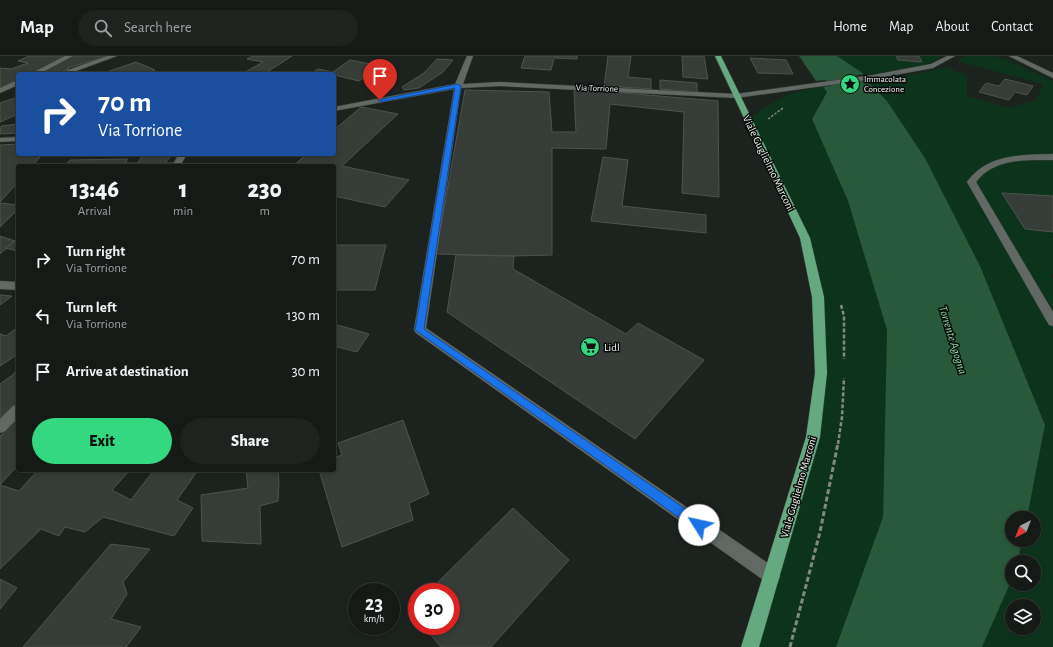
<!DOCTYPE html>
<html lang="en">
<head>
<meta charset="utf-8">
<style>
  body { margin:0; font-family:"Alegreya Sans",sans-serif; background:#1e231f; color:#f1f3f6; height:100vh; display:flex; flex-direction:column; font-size:15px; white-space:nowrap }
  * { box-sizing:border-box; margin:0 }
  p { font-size:13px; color:#9da1a1 }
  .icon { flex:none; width:22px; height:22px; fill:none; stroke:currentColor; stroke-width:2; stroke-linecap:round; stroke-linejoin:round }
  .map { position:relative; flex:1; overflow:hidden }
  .panel { position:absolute; left:16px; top:108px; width:320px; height:308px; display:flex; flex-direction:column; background:#151a16; border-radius:4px; box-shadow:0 2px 6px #0003,0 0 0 1px #343835 }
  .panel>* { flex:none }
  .banner { position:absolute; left:16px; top:16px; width:320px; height:84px; border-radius:4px; box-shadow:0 2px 6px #0003,0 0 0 1px #343835; background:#1a4fa0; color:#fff; overflow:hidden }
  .needle { width:26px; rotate:222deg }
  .tools { position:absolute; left:1005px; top:455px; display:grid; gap:8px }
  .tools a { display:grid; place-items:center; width:36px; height:36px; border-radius:50%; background:#151a16; box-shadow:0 2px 6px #0003,0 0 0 1px #343835; font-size:20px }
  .speed { position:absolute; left:348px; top:527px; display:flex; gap:8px; font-size:20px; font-weight:700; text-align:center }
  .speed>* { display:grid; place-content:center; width:52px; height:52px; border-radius:50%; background:#151a16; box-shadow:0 2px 6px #0003,0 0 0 1px #343835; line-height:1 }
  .speed small { font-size:10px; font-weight:400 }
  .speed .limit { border:6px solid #d22; background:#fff; color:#111 }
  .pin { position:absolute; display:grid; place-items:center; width:34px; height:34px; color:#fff; margin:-41px -17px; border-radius:50% 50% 50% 0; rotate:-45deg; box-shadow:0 0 4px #0007 }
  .pin .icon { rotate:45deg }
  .me { position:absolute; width:44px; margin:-22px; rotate:305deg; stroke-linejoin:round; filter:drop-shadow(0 0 3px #0008) }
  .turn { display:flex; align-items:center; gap:14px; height:84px; padding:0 16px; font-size:18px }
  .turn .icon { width:52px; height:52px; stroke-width:2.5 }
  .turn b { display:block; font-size:28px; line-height:34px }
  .eta { display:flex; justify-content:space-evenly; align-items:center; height:68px; text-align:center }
  .eta b { font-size:24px; font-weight:800; line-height:28px }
  .button { display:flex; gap:8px; margin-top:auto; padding:8px 16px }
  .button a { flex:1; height:46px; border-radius:24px; background:#34d881; color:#111; font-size:16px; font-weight:800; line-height:46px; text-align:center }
  .button a+a { background:#1e231f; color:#f1f3f6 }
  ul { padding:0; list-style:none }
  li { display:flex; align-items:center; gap:12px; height:56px; padding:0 16px }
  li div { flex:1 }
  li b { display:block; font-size:15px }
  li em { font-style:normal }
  header { display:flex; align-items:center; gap:24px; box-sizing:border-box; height:56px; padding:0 20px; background:#151a16; border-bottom:1px solid #343835 }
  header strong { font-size:19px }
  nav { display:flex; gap:22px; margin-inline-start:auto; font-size:14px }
  .search { width:280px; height:36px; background:#1e231f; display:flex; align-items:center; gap:10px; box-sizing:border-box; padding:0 14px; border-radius:22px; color:#9da1a1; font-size:15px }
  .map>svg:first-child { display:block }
  .green { fill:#0c341d; fill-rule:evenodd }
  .water { fill:#28593b }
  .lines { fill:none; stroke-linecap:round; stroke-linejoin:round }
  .river { fill:#28593b; fill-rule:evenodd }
  .building { fill:#363d38; stroke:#4d544f }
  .minor-casing { stroke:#3b3f3c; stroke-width:1 }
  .major-casing { stroke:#3b3f3c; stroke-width:1 }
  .path-far2 { stroke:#838885; stroke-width:1.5; stroke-dasharray:2.5 1.5; stroke-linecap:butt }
  .path-far1 { stroke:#838885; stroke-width:2.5; stroke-dasharray:4 2; stroke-linecap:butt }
  .path { stroke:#838885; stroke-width:3; stroke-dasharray:5 2.5; stroke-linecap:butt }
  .minor { fill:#626964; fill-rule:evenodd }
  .major { fill:#64a97f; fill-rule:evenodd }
  .route { fill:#1a73e8; stroke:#114b97 }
  .labels { text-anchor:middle; stroke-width:3; stroke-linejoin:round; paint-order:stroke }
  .far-poi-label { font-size:9px; fill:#f2f6f3; stroke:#080b09; text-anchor:start }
  .far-street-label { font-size:9px; fill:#f2f6f3; stroke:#080b09 }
  .street-label { font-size:11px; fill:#f2f6f3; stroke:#080b09 }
  .poi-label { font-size:11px; fill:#f2f6f3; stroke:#080b09; text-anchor:start }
  .water-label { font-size:12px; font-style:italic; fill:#8cd7a5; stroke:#080b09 }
</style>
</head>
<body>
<header>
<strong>Map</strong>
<div class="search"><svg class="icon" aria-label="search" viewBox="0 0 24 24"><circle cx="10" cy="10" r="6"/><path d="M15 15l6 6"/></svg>Search here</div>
<nav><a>Home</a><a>Map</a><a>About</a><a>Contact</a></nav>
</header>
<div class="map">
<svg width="1053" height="591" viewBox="0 0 1053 591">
  <rect width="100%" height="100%" fill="#1c221e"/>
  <g class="green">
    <path d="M837 0H896L898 4 922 6 919 0H942C923 14 887 17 864 18Z"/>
    <path d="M964 0H993L1005 3 1053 25V140L1002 137 1025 173 1053 176V218H1050L1053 223V591H982L1012 523V528H1034V506H1018L1022 484H1034V462H1027L1045 369 980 210 925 102 887 45 867 25 917 18 946 11 967 20V40L1009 52 1036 44 1043 28 957 5ZM1012 550H1034V572H1012Z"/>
    <polygon points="821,30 827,36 812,63 848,145 887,274 883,461 836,591 750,591 813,381 818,241 805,182 748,65 763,52 789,38"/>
  </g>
  <g class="water">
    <polygon points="799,0 837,0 864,18 846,21 840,19 835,19 836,23 816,25"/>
    <polygon points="867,25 887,45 925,102 980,210 1045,369 1027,462 1012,462 1012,484 1022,484 1018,506 1012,506 1012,523 982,591 836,591 883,461 887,274 848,145 812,63 827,36 823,31"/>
  </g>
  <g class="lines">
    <polygon class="river" points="802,0 834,0 863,26 900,93 894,101 881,104 868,101 862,93 838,37 807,6"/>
  </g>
  <g class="building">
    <polygon points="29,0 67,0 33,18 18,18 18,26 0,33 0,12 11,13 28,7 18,5"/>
    <polygon points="70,0 109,0 67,12 69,13 56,18 34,18"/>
    <polygon points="252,0 292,0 264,18 242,18 263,6 247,3"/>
    <polygon points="525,0 577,0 577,3 554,2 551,14 521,12"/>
    <polygon points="608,0 631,0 628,21 651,23 651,33 604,30"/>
    <polygon points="682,0 704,0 708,23 683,21"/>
    <polygon points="896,0 919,0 922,6 898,4"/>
    <polygon points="750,2 786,4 793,18 758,17"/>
    <polygon points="437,3 453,4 443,16 419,32 404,34 402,31 424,17"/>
    <polygon points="350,4 381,10 376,14 381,15 372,22 366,20 359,25 330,18"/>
    <polygon points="136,6 155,14 145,18 101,18"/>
    <polygon points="318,13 333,16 330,18 310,18"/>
    <polygon points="1005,23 1033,30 1027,39 1015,36 1009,44 979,36 986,27 999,30"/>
    <polygon points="660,24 697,27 697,36 660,33"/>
    <polygon points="465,34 549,36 552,76 576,76 574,35 612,36 718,45 719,141 682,137 684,56 610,48 606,93 552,92 552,199 514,200 436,198"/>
    <polygon points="18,41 18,58 0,66 0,47"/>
    <polygon points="361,51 398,58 342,110 409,124 385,151 334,140 334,110 293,110 307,98 334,98 334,74"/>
    <polygon points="18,68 18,77 0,78 1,70"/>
    <polygon points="18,88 18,98 43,98 32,110 18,110 18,126 0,146 0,103 1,102 0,102 0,89"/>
    <polygon points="142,100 171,100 165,107 175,107 173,110 64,110 70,104 128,103 125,107 138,107"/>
    <polygon points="603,101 628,104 622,150 706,159 706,177 591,165"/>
    <polygon points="1002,137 1053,140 1053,176 1025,173"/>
    <polygon points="0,147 18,149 18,153 0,171"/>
    <polygon points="0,180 15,185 0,198"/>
    <polygon points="18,183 18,195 5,192 15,185"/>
    <polygon points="334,189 386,189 375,234 334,234"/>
    <polygon points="456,199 514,200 513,213 626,278 638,267 704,304 635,383 447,256"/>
    <polygon points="0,239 12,240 0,249"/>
    <polygon points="334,268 369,278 357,296 334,290"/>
    <polygon points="18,271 18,298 0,310 0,278 6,280"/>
    <polygon points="18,311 18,346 0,362 0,328 14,318"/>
    <polygon points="18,362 18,409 0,429 0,380"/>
    <polygon points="403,364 429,438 409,447 413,464 342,491 319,414 334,414 334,402 342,399 338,387"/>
    <polygon points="38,414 130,414 112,434 131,444 154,414 198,414 177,444 193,452 174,480 103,461 85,476 65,471 59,480 41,473 0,513 0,429 19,435"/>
    <polygon points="246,414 278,414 279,428 278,445 260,450 261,488 202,485 201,439 248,432"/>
    <polygon points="513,452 569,504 491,591 441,591 423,570 451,570 451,536 428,536"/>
    <polygon points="111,488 150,493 123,526 127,538 111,563 141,571 126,591 23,591"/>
    <polygon points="0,523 17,532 0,553"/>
    <polygon points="417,547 417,564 409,555"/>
  </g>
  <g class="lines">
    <g class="minor-casing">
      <g id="minor">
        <polygon points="65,0 73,0 39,18 30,18"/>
        <polygon points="107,0 117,0 68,18 57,18"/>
        <polygon points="467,0 473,0 463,28 500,26 736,38 873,19 931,8 947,0 955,0 933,12 873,23 736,42 500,30 461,32 426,272 778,514 780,520 778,526 772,528 766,526 416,277 414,274 454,33 334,55 334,51 455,28"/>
        <polygon points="1009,0 1017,0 1053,17 1053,22"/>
        <polygon points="18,24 18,29 0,37 0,32"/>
        <polygon points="18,81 18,85 0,86 0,82"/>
        <polygon points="179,98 187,98 180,110 172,110"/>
        <path d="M1053 98V104C1025 104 994 102 976 126L1053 256V270L1049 269 967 126C987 98 1021 99 1053 98Z"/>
        <polygon points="0,225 18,226 18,234 0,233"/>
        <polygon points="18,349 18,362 5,375 0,377 0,363 13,350"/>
      </g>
    </g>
    <g class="major-casing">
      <polygon id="major" points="715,0 721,0 810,182 824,241 827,317 820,381 759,591 741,591 806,381 815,317 812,241 800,182"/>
    </g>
    <polyline class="path-far2" points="768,63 783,52"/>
    <g class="path-far1">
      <polyline points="841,249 844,260 844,303"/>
      <polyline points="838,388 842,361 844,322"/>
    </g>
    <polyline class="path" points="790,591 820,476 838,387"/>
    <use href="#minor" class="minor"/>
    <use href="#major" class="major"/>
  </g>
  <polygon class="route" points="458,28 461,30 424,273 703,465 704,469 703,473 699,474 695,473 415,274 455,32 380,46 378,44"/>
  <defs>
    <g id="sight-disc" transform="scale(1)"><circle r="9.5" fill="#34d881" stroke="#080b09"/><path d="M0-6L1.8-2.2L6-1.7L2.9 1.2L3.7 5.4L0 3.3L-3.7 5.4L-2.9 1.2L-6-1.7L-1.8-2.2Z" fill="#111"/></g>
    <g id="supermarket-disc" transform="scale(1)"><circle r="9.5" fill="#34d881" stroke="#080b09"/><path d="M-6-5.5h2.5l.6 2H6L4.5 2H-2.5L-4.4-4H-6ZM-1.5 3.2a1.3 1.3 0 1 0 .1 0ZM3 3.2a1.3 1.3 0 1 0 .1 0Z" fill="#111"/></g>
  </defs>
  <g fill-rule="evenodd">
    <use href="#sight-disc" x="850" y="28"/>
    <use href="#supermarket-disc" x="590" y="291"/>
  </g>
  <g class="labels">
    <g class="far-poi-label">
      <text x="864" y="26">Immacolata<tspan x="864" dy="10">Concezione</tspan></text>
    </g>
    <g class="far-street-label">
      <text transform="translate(597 32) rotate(2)" y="3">Via Torrione</text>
    </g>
    <g class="street-label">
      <text transform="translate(769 107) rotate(64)" y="4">Viale Guglielmo Marconi</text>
      <text transform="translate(798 431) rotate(-74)" y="4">Viale Guglielmo Marconi</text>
    </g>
    <g class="poi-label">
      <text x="604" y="295">Lidl</text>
    </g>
    <g class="water-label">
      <text transform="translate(953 284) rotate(73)" y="4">Torrente Agogna</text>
    </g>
  </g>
</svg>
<div class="tools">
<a><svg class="needle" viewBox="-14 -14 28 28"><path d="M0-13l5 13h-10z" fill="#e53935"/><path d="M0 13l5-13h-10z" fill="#9da1a1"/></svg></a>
<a><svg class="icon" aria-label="search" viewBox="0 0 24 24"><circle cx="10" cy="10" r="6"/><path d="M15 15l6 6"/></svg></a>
<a><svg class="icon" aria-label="layers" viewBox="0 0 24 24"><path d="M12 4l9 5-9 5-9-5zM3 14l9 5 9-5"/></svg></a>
</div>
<div class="speed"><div>23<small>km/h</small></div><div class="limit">30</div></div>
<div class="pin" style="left:380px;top:44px;background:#d93025"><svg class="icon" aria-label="arrive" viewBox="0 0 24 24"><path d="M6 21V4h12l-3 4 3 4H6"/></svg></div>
<svg class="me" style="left:699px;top:469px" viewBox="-20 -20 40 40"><circle r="19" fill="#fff"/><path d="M0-13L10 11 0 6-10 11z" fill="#1a73e8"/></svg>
<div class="banner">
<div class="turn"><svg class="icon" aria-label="right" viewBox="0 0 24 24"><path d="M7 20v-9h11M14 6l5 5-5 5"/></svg><div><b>70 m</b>Via Torrione</div></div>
</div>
<section class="panel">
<div class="eta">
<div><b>13:46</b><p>Arrival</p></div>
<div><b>1</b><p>min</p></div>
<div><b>230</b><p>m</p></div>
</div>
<ul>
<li><svg class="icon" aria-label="right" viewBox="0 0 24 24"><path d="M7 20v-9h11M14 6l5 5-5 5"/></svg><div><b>Turn right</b><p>Via Torrione</p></div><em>70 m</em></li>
<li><svg class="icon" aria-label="left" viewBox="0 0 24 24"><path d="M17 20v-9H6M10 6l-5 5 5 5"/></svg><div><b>Turn left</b><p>Via Torrione</p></div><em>130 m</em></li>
<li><svg class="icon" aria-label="arrive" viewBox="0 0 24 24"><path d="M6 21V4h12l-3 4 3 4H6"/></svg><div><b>Arrive at destination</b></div><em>30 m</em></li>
</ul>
<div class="button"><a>Exit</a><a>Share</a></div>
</section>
</div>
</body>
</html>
